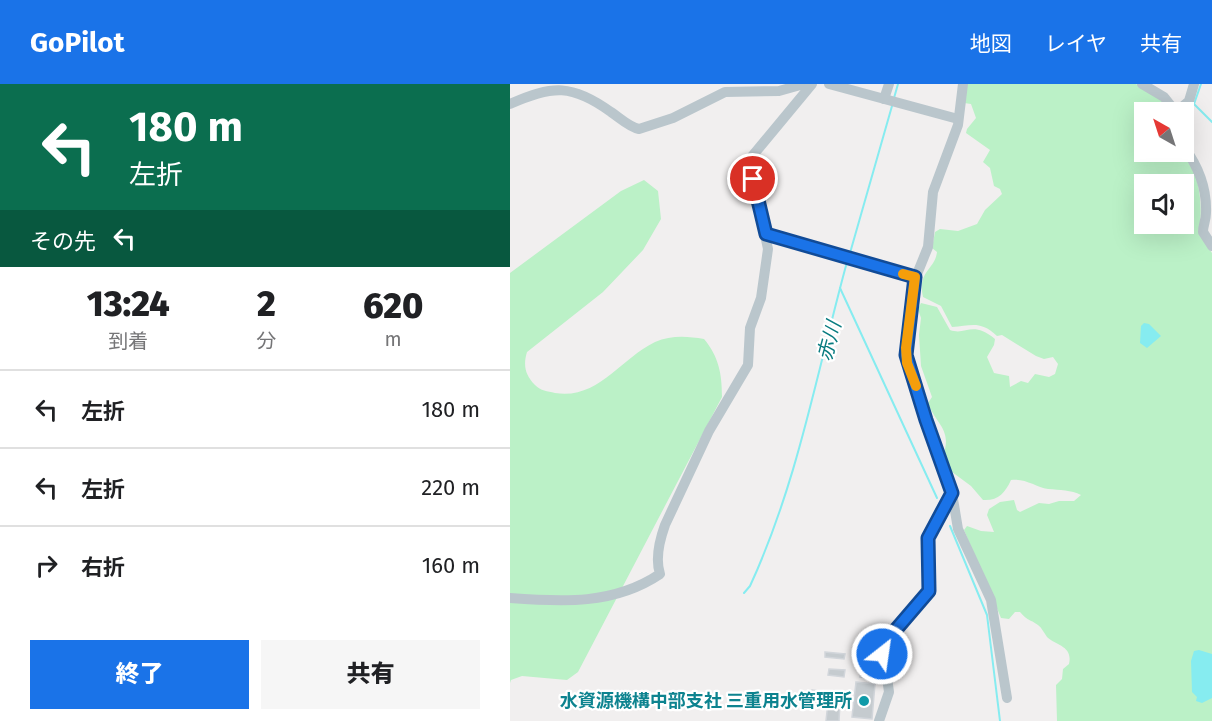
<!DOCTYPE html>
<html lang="ja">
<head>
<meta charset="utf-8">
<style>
  body { margin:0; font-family:"Fira Sans","Noto Sans JP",sans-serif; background:#f6f6f6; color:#202124; height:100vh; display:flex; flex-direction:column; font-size:22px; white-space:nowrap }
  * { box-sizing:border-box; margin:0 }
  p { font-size:20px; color:#757577 }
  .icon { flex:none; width:33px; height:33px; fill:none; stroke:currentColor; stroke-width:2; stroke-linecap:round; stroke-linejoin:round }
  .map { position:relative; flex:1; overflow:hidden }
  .details { display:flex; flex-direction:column; background:#fff; width:510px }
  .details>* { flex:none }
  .guide { background:#0b6e4f; color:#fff; overflow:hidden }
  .needle { width:39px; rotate:321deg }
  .buttons { position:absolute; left:624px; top:18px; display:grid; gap:12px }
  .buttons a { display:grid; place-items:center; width:60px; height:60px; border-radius:0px; background:#fff; box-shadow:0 6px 24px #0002; font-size:30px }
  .pin { position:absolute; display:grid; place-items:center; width:51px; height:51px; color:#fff; margin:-26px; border:3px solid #fff; border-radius:50%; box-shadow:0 2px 6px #0007 }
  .me { position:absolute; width:66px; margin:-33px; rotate:30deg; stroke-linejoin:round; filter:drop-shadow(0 0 4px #0008) }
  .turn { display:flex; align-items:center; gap:21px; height:126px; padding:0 30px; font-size:27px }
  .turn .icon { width:78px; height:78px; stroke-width:2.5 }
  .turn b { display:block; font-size:42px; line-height:51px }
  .then { display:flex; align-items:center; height:57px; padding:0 30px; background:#0003; gap:12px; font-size:22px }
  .eta { display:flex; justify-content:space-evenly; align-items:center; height:102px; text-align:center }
  .eta b { font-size:36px; font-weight:800; line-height:42px }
  .cta { display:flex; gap:12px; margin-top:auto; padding:12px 30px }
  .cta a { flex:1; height:69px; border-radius:0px; background:#1a73e8; color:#fff; font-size:24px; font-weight:800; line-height:69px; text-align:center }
  .cta a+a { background:#f6f6f6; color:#202124 }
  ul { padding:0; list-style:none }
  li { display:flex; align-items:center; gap:18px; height:78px; padding:0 30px; border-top:2px solid #e0e0e0 }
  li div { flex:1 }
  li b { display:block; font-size:22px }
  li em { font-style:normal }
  header { display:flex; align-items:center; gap:36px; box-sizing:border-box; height:84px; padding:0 30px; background:#1a73e8; color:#fff }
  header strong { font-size:28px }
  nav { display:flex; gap:33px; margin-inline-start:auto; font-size:21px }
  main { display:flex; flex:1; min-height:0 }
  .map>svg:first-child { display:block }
  .green { fill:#bbf1c7; fill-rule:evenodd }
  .water { fill:#86ecf0 }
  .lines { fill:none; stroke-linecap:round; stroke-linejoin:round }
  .stream { stroke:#86ecf0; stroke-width:2 }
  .building { fill:#c5cbcf; stroke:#d2d6db; stroke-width:1.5 }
  .minor { stroke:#bac6cc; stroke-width:10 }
  .route-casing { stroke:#114b97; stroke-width:15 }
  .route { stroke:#1a73e8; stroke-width:10 }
  .slow { stroke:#f59e0b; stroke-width:10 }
  .culture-dot { fill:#0f9aa8; stroke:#fff; stroke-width:2 }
  .labels { text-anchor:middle; stroke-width:4.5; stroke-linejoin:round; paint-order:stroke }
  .culture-label { font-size:18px; font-weight:bold; fill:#0d838f; stroke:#fff; text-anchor:end }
  .water-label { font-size:20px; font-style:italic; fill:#097c80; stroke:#fff }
</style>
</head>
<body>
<header>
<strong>GoPilot</strong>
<nav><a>地図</a><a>レイヤ</a><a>共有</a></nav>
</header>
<main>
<section class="details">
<div class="guide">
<div class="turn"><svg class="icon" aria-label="left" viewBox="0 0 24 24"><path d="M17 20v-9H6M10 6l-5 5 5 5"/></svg><div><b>180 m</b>左折</div></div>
<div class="then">その先<svg class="icon" aria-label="left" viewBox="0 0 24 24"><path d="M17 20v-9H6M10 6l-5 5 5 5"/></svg></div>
</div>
<div class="eta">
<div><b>13:24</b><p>到着</p></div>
<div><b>2</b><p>分</p></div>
<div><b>620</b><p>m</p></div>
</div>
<ul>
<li><svg class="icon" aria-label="left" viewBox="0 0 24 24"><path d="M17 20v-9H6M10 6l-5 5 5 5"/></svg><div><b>左折</b></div><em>180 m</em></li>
<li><svg class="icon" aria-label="left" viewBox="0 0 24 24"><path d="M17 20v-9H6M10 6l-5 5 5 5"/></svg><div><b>左折</b></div><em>220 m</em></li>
<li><svg class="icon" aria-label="right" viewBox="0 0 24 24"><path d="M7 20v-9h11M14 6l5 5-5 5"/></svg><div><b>右折</b></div><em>160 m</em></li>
</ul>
<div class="cta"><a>終了</a><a>共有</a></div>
</section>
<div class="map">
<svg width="702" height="637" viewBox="0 0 702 637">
  <rect width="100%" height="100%" fill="#f1efef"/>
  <g class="green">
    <path d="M457 0H626L649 13 661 28H634V68H671C691 88 693 122 689 149L702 169V637H547L546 601 552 595 553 585 559 580C563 562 547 562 537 553 534 549 532 544 528 541 520 535 519 538 510 528H505L499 535 491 534 454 446 457 442 471 447 484 448 477 431 479 425 490 418 504 416 507 426 510 428 529 419 539 420 549 417H564L571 411C561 406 550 406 538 405 526 403 515 394 501 396 495 409 488 417 473 416L461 402 438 385 433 371C443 346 425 339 418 319L422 313 411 282 409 251 411 234 408 225 411 219 427 223 440 246C456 252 462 236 485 255L484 261 477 273 484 289 499 292 500 303 511 297 518 299 525 290 539 293 545 290 548 280 543 273 534 275 526 272 492 251 487 252C470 236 461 242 442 243L431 222 413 213C407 187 425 186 427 168L422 164 425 148 430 145 448 147 467 140 475 126 492 110 490 105 484 102 480 84 473 78 480 66 456 49 457 45 466 34 461 20 454 19ZM634 100H674V140H634Z"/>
    <path d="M134 96 148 107 151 135 133 166 93 208 17 268C13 281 15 291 25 301 31 307 37 307 45 309 88 316 110 275 145 258 161 251 177 252 194 255 209 273 212 290 212 313L68 588 57 596 12 592 1 596 0 599V189L111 107Z"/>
  </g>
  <g class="water">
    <polygon points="634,239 639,240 651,252 637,264 630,259 631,242"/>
    <polygon points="689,566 702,570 702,614 692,619 686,617 687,613 682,608 681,577 684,567"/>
  </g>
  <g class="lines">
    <g class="stream">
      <polyline points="691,0 684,20 702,38"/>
      <polyline points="384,14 388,0"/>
      <polyline points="340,169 382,22"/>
      <polyline points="330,204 427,414"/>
      <polyline points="440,442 477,531 490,637"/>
      <path d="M234 509 240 502C288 398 307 287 337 178"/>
    </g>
  </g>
  <g class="building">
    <polygon points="315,568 335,570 334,575 315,573"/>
    <polygon points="352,575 362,576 360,594 350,593"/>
    <polygon points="319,585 335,586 334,593 318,591"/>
    <polygon points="346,598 365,600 362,635 342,633"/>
    <polygon points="302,606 308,607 307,620 301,619"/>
    <polygon points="318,618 330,619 329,637 316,637"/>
  </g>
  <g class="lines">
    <g class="minor">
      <polyline points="319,0 448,35"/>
      <polyline points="453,0 448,41 423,108 418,163 403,200 396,271 416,336 442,409 448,445 481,516 497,614"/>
      <polyline points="632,0 654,13 666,28"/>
      <polyline points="374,15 379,0"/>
      <path d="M0 20C43 1 62 0 101 28 110 34 119 43 129 45L163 34 215 8 269 7 294 0"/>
      <polyline points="666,28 679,17 684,0"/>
      <path d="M674 63C688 82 697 105 696 129 696 136 693 141 693 148L702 162"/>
      <polyline points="256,150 405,193"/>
      <path d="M0 514C52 518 104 521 150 490 145 475 150 455 155 441L199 347 238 281 240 244 251 214 258 165 239 76 302 0"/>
      <polyline points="369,637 379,608 373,565 380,552 419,507 418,454 442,409"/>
    </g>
  </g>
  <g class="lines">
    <g class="route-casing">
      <polyline id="route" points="243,95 256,150 405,193 396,271 416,336 442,409 418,454 419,507 377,556 372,570"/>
    </g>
    <use href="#route" class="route"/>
    <polyline class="slow" points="393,190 405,193 396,264 397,279 406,302"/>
  </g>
  <circle class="culture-dot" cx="354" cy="617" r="6"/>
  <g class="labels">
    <g class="culture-label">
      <text x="342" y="623">水資源機構中部支社 三重用水管理所</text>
    </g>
    <g class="water-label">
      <text transform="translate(319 257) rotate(-75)" y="7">赤川</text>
    </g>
  </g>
</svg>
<div class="buttons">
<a><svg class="needle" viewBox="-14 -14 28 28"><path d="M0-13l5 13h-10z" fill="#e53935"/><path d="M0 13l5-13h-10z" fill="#757577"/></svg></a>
<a><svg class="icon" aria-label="sound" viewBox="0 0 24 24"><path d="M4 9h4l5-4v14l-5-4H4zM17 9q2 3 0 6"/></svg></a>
</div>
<div class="pin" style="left:243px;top:95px;background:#d93025"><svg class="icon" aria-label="arrive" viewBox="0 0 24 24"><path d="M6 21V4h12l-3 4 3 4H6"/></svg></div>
<svg class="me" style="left:372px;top:570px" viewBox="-20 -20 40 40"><circle r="17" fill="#1a73e8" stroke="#fff" stroke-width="3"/><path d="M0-11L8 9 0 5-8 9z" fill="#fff"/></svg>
</div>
</main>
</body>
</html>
